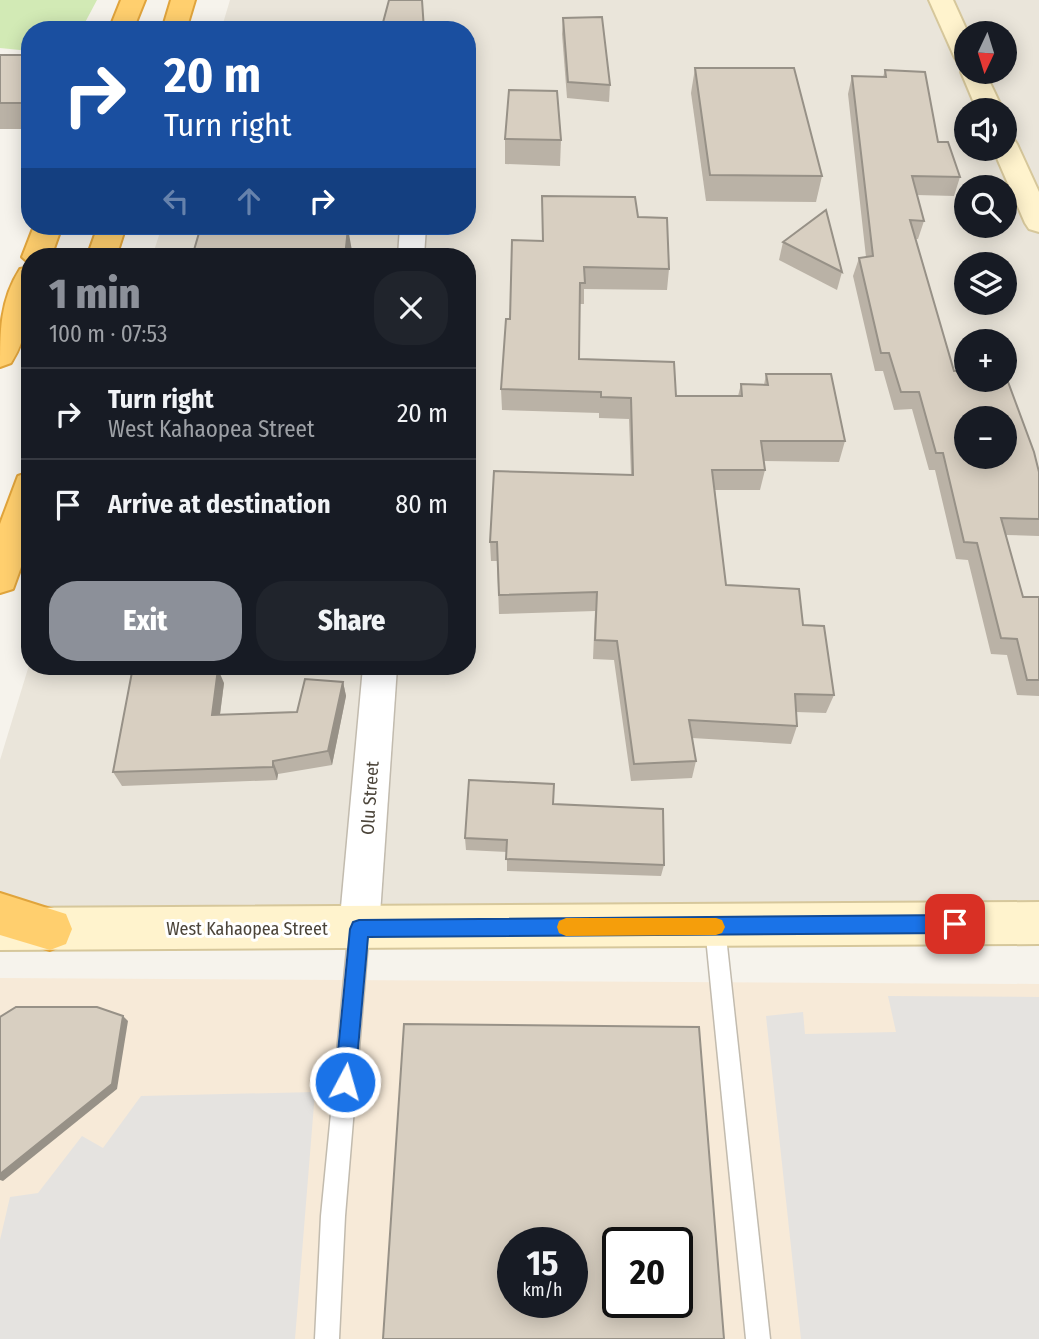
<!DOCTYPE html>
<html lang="en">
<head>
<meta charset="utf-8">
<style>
  body { margin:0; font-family:"Fira Sans Condensed",sans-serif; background:#20242c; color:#f1f3f6; height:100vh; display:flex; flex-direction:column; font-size:26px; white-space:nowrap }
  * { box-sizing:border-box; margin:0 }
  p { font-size:23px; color:#9ea1a6 }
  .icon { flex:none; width:38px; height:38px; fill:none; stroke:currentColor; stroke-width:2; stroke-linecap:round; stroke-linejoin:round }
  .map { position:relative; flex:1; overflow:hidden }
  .drawer { position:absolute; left:21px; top:248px; width:455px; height:427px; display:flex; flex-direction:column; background:#171b24; border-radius:28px; box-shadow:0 4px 18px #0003 }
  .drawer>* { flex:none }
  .top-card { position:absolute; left:21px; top:21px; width:455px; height:214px; border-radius:28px; box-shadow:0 4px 18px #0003; background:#1a4fa0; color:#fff; overflow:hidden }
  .needle { width:46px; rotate:184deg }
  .controls { position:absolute; left:954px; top:21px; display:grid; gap:14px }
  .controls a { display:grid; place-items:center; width:63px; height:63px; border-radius:50%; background:#171b24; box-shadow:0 4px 18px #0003; font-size:35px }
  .speed { position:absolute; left:497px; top:1227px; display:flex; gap:14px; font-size:35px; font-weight:700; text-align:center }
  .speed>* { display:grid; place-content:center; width:91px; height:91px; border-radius:50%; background:#171b24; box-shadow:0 4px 18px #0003; line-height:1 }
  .speed small { font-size:18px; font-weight:400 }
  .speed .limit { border:4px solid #111; border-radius:10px; background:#fff; color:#111 }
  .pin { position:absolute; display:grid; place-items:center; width:60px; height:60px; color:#fff; margin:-30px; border-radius:14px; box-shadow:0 4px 10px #0006 }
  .me { position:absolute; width:77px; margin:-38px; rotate:6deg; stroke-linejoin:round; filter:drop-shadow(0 0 5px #0008) }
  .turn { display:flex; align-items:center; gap:24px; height:147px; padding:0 28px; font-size:32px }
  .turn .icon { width:91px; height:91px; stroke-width:2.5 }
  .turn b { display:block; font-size:49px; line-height:60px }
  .lanes { display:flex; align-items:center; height:66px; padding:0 28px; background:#0003; justify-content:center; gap:35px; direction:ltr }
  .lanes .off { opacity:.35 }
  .round { display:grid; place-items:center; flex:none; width:74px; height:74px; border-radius:28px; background:#20242c }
  .overview { display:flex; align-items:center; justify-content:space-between; height:119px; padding:0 28px }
  h1 { font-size:42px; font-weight:800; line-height:52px; color:#8c9099 }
  .action { display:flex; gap:14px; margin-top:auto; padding:14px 28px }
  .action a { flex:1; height:80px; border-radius:28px; background:#8c9099; color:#fff; font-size:28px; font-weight:800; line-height:80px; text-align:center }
  .action a+a { background:#20242c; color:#f1f3f6 }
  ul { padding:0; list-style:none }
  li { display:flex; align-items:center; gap:21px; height:91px; padding:0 28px; border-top:2px solid #363941 }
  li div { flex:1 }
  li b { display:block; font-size:26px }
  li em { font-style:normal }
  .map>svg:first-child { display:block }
  .residential { fill:#eae5da; fill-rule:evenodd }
  .commercial { fill:#f7ead8; fill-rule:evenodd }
  .green { fill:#d2eab5 }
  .parking { fill:#e5e3e0 }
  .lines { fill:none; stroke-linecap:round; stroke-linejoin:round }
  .lane-casing { stroke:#c2bbae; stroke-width:3 }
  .street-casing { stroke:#c2bbae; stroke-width:3 }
  .secondary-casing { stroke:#d6c79b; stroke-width:4 }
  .highway-casing { stroke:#e0a43c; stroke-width:4 }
  .lane { fill:#fff; fill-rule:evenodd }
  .street { fill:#fff; fill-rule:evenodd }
  .secondary { fill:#fff3cd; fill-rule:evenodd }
  .highway { fill:#ffcf6e; fill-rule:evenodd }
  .wall { fill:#bab2a6 }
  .shaded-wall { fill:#979187 }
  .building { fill:#d8cfc1; stroke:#979187; stroke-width:2; fill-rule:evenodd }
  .route { fill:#1a73e8; stroke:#114b97; stroke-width:2 }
  .slow { fill:#f59e0b }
  .labels { text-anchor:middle; stroke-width:6; stroke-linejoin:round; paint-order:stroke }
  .street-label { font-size:18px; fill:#4b4439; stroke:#fff }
</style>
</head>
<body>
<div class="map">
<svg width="1039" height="1339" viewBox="0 0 1039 1339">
  <rect width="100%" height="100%" fill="#f6f3ec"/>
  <path class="residential" d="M230 0H1039V923L0 929V760L30 662V667H467V257H152L162 226H467V30H221ZM966 33H1004V72H966ZM966 110H1004V149H966ZM966 187H1004V226H966ZM966 264H1004V303H966ZM966 341H1004V380H966ZM966 418H1004V457H966Z"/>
  <path class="commercial" d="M0 978 1039 984V1339H0ZM513 1242H572V1302H513ZM618 1242H677V1302H618Z"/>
  <polygon class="green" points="0,0 97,0 81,30 30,30 30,51 0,48"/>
  <g class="parking">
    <polygon points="888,996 1039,997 1039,1339 801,1339 766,1016 803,1012 805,1034 896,1032"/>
    <polygon points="315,1092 295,1339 0,1339 0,1240 10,1197 38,1193 82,1136 103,1148 141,1096"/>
  </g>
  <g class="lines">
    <g class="lane-casing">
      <g id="lane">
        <polygon points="715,917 722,920 725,927 770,1339 746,1339 705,927 708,920"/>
        <polygon points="359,919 366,922 369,929 345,1216 339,1339 315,1339 321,1216 349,929 352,922"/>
      </g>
    </g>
    <g class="street-casing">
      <g id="street">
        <polygon points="400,226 426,226 424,257 398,257"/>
        <polygon points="363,667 397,667 379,929 373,943 359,948 345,943 339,929"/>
      </g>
    </g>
    <g class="secondary-casing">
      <g id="secondary">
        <polygon points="929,0 953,0 968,33 966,63 957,61 954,56"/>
        <polygon points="966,66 966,72 985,72 1003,110 977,110 961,72"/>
        <polygon points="1004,136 1013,138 1017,144 1039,192 1039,232 1029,229 1025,223 993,149 1004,149"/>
        <polygon points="1039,902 1039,944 0,950 0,908"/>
      </g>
    </g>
    <g class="highway-casing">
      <g id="highway">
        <polygon points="121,0 145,0 133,30 109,30"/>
        <polygon points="171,0 195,0 186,30 162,30"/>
        <polygon points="34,226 62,226 51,257 30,257 30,264 22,257"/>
        <polygon points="98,226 126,226 116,257 87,257"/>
        <path d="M30 267C30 301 30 333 11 363L0 367C0 332 0 300 20 269Z"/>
        <polygon points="30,472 30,542 13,589 0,593 0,524 18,476"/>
        <polygon points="0,893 66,914 72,929 66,944 50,950 0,935"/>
      </g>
    </g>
    <use href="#lane" class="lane"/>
    <use href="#street" class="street"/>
    <use href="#secondary" class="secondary"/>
    <use href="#highway" class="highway"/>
  </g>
  <g class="wall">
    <polygon points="563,18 610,85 609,102 567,98 562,34"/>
    <rect x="0" y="55" width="30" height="74"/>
    <polygon points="695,68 822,176 816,202 706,201 691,93"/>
    <polygon points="885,70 938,142 960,177 954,196 917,195 924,221 918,239 916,239 954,371 1039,472 1039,536 1006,535 1023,597 1039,597 1039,696 1017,695 1007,655 991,654 968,560 956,559 935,470 929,470 912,409 894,410 883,371 875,371 853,276 859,258 866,257 848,94 852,76 883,77"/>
    <polygon points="505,139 561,140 560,166 505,164"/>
    <polygon points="542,196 638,217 669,269 667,290 584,289 584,304 580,304 579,359 676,396 738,396 741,384 764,385 766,374 845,441 839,462 764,461 765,470 760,490 715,490 726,585 803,625 834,695 826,713 796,712 797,726 791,744 692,738 696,761 692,778 631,781 614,660 593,659 595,611 499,614 497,561 491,561 490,542 631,475 629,419 599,418 599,413 502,410 501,389 510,319 542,241"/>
    <polygon points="783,242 842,272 837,290 779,260"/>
    <polygon points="343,682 346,696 332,765 278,774 277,780 122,786 113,772 224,683 220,715 297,712"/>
    <polygon points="553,804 664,865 661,876 507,871 507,852 466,850 465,838"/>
  </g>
  <g class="shaded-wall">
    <polygon points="30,95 30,113 26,103"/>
    <polygon points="348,228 352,251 351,257 345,257"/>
    <polygon points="218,669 224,683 218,729 212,715"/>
    <polygon points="343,682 346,696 332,765 328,751"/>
    <polygon points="273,761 278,774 277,780 273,767"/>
    <polygon points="123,1016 128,1021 117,1089 3,1181 0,1180 0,1174"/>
  </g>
  <g class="building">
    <polygon points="389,0 422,0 424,30 381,30"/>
    <polygon points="602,17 610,85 568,82 563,18"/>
    <polygon points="0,55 30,55 30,95 26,103 0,103"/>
    <polygon points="695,68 794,68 822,176 710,175"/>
    <path d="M885 70 925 72 938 142H948L960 177 912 176 924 221 910 220 954 371H966V380H1004V371L1034 452 1039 472V519L1001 518 1023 597H1039V680H1027L1017 639 1001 638 977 543 964 542 943 453H936L919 392H901L889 353H881L859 258 873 256 852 76 886 77ZM966 418H1004V457H966Z"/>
    <polygon points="509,90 557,91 561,140 505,139"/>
    <polygon points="542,196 635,197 638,217 667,218 669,269 584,267 585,283 580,283 579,359 674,362 676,396 742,396 741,384 768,385 766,374 831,374 845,441 761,441 765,470 712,470 726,585 799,589 803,625 824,626 834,695 795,694 797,726 689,720 696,761 634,764 617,641 595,640 597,592 499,595 497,542 490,542 494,471 633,475 631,398 601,397 601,392 501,389 506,319 510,319 512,240 543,241"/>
    <polygon points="826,210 842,272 783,242"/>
    <polygon points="201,226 267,226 266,229 348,228 345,257 192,257"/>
    <polygon points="218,669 212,715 297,712 305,679 343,682 328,751 273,761 273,767 113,772 132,672"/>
    <polygon points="469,780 554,784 553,804 663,809 664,865 506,859 507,840 465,838"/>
    <polygon points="16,1007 97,1007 123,1016 112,1084 0,1174 0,1017"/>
    <path d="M404 1024 699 1027 724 1339H383ZM513 1242H572V1302H513ZM618 1242H677V1302H618Z"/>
  </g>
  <polygon class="route" points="955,915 962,918 964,924 962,930 955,933 368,937 355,1082 352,1089 345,1092 338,1089 335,1082 350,929 353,922 359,920"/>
  <polygon class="slow" points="566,918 716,918 722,920 725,927 722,933 716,935 566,936 559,933 557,927 559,921"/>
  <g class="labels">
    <g class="street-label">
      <text transform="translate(370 798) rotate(-86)" y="6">Olu Street</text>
      <text x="247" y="935">West Kahaopea Street</text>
    </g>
  </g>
</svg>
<div class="controls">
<a><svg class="needle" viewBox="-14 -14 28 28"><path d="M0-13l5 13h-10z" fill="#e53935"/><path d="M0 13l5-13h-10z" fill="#9ea1a6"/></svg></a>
<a><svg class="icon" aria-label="sound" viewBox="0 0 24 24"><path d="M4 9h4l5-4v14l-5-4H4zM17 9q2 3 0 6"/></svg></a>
<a><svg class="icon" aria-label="search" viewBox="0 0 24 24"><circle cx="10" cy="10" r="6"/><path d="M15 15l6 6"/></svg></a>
<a><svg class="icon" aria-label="layers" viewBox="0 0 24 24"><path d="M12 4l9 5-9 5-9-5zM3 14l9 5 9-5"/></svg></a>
<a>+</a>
<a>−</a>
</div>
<div class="speed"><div>15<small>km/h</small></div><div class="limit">20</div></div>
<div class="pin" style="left:955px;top:924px;background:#d93025"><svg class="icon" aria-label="arrive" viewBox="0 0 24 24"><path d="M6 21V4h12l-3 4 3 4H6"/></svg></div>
<svg class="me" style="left:345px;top:1082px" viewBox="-20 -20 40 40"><circle r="17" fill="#1a73e8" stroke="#fff" stroke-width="3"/><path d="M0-11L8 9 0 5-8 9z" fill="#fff"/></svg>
<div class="top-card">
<div class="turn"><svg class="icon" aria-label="right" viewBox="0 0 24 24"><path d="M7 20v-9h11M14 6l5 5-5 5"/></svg><div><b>20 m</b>Turn right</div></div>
<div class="lanes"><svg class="icon off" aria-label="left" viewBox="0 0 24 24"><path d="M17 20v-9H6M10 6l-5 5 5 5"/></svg><svg class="icon off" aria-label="ahead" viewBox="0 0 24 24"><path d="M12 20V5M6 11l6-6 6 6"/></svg><svg class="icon" aria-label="right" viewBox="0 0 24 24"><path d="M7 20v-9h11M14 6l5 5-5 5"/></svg></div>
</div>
<section class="drawer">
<div class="overview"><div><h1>1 min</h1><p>100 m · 07:53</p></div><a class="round"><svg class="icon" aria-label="close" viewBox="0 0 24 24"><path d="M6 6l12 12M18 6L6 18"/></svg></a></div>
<ul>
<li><svg class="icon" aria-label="right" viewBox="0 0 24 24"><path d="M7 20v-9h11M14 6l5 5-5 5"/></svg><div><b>Turn right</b><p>West Kahaopea Street</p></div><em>20 m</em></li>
<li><svg class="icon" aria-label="arrive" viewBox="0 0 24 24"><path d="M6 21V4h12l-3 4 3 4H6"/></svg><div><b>Arrive at destination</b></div><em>80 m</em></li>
</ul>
<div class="action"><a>Exit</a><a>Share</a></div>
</section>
</div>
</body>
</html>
